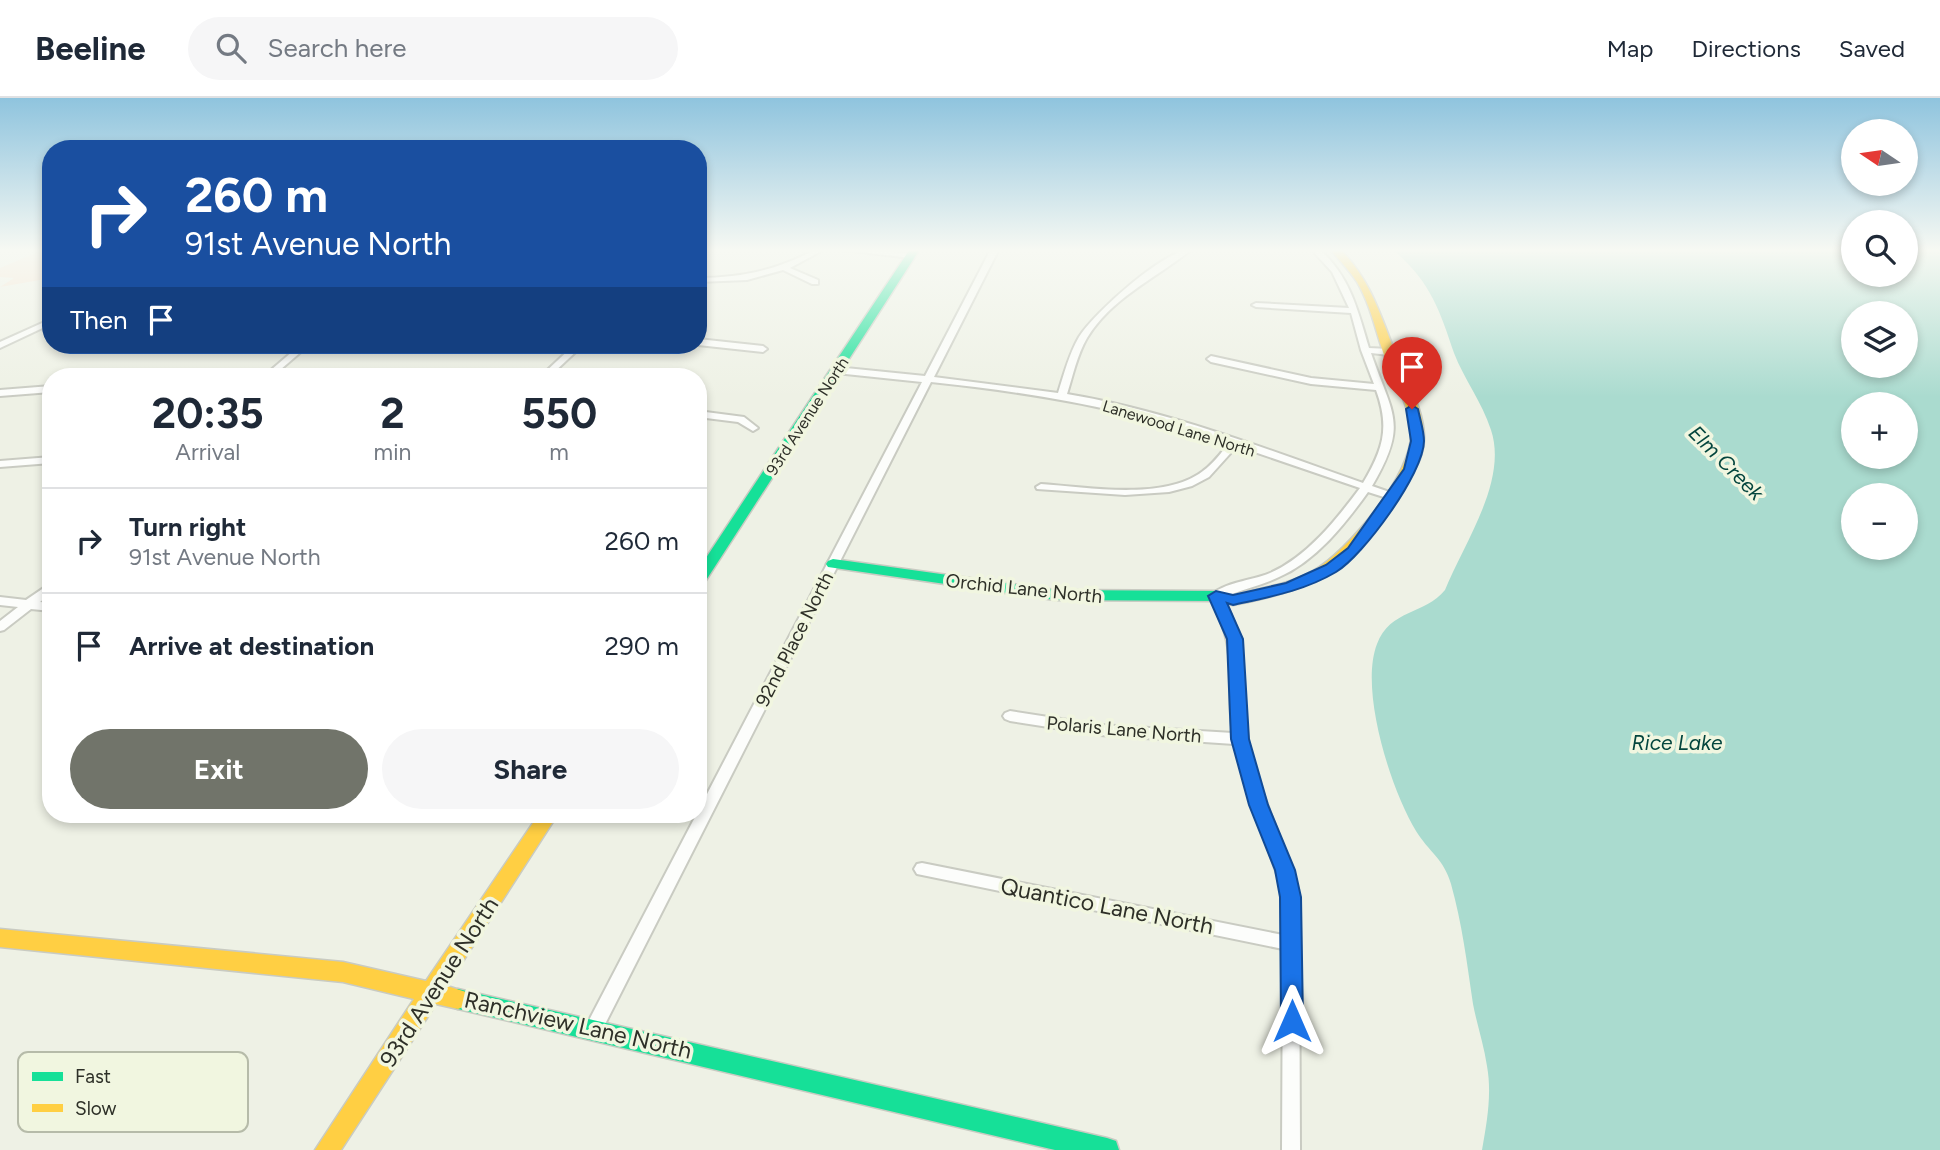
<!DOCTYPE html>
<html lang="en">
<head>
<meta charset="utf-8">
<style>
  body { margin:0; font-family:Figtree,sans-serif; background:#f6f6f7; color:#1f2937; height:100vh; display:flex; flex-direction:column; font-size:26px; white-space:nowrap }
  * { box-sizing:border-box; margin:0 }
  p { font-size:23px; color:#747a83 }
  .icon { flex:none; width:38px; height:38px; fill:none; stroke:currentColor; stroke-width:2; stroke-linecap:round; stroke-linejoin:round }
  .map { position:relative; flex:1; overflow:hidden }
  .drawer { position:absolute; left:42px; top:270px; width:665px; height:455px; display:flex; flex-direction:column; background:#fff; border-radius:28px; box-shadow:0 4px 10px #0003 }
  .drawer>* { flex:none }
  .hud { position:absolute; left:42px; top:42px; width:665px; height:214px; border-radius:28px; box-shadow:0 4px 10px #0003; background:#1a4fa0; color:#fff; overflow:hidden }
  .needle { width:46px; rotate:283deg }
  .fabs { position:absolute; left:1841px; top:21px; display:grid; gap:14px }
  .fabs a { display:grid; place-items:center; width:77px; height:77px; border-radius:50%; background:#fff; box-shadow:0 4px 10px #0003; font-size:35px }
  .pin { position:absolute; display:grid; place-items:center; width:60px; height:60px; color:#fff; margin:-72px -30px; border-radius:50% 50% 50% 0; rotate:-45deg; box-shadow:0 0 7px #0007 }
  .pin .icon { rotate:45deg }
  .me { position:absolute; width:77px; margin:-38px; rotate:0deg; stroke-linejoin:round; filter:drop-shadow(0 0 5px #0008) }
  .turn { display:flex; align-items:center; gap:24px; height:147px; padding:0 28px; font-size:32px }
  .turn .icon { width:91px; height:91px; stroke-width:2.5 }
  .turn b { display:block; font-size:49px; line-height:60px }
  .then { display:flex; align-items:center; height:66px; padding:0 28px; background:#0003; gap:14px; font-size:26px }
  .eta { display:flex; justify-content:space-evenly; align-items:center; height:119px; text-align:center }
  .eta b { font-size:42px; font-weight:700; line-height:49px }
  .cta { display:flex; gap:14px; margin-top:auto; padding:14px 28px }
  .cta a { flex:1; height:80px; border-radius:42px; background:#71746a; color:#fff; font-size:28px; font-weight:700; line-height:80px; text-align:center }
  .cta a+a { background:#f6f6f7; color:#1f2937 }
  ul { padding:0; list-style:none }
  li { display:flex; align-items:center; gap:21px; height:105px; padding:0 28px; border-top:2px solid #e0e1e3 }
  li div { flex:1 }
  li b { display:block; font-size:26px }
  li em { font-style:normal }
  header { display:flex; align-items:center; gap:42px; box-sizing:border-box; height:98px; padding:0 35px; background:#fff; border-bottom:2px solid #e0e1e3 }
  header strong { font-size:33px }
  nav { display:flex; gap:38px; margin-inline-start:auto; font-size:24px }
  .search { width:490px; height:63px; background:#f6f6f7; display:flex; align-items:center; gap:18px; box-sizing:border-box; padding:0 24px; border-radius:38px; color:#747a83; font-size:26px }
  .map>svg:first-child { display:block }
  .green { fill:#f7e0cc }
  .water { fill:#aadbcf; fill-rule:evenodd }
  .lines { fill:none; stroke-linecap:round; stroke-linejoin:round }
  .street-casing { stroke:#c9cbc2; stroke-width:4 }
  .fast-casing { stroke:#c9cbc2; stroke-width:3 }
  .slow-casing { stroke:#c9cbc2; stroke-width:3 }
  .street { fill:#fcfdfb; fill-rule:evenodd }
  .fast { fill:#16e098; fill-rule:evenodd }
  .slow { fill:#ffcf43; fill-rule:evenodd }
  .route { fill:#1a73e8; stroke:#114b97; stroke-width:2 }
  .labels { text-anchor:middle; stroke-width:7; stroke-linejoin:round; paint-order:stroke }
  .far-street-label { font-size:16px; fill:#2e3028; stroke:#f1f6e0 }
  .street-label { font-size:19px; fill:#2e3028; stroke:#f1f6e0 }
  .water-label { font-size:21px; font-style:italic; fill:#04463e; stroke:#f1f6e0 }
  .near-street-label { font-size:23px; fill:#2e3028; stroke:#f1f6e0 }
  .key { fill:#f1f6e0; stroke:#b6bba9; stroke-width:2 }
  .key-label { font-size:19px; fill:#2e3028 }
</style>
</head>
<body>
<header>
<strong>Beeline</strong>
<div class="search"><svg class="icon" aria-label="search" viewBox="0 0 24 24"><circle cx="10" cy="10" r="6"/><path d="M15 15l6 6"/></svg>Search here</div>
<nav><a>Map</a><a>Directions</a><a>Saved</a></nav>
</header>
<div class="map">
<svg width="1940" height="1052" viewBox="0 0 1940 1052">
  <rect width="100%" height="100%" fill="#eef1e5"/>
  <polygon class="green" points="45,151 51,151 51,180 0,189 14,180 0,179 0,170"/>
  <path class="water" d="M1392 151H1853V177H1906V151H1940V1052H1482C1487 1024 1492 996 1487 968 1484 947 1477 927 1473 906 1467 865 1462 825 1451 786 1444 761 1429 754 1416 733 1391 692 1359 592 1377 546 1390 511 1425 517 1445 492 1464 445 1508 383 1491 332 1482 304 1464 281 1454 255 1439 210 1430 183 1392 151ZM1906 215V268H1853V215ZM1906 306V359H1853V306ZM1906 397V450H1853V397Z"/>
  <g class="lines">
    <g class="street-casing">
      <g id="street">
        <path d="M816 151H825L790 170 818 182V186H812L783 172 747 182 698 184V180C741 180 778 172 816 151Z"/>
        <polygon points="834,151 866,151 911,156 915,158 911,160"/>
        <path d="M991 151H999L934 279 1058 295C1064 276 1069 256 1079 239 1094 215 1165 151 1192 151 1157 180 1112 199 1087 240 1077 257 1073 277 1067 296 1169 313 1266 351 1363 385 1383 351 1390 330 1376 292L1311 286 1211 264 1207 261 1211 258 1311 280 1374 286 1361 252 1351 215 1256 209 1252 207 1256 205 1349 210 1332 174 1311 151H1319C1350 178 1358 213 1369 250L1389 251 1393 254 1389 257 1371 255C1392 317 1409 325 1372 388L1395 396 1396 398 1395 400H1387L1368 394C1345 426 1316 463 1279 479 1261 488 1241 491 1223 500 1232 517 1239 535 1242 555 1245 586 1241 616 1248 646 1260 698 1286 747 1299 799L1300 1052H1282L1283 851 922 777 917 776 914 771 917 766 922 765 1283 837V799L1278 779 1245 684 1234 646 1100 637 1010 623 1005 621 1003 618 1005 615 1010 613 1100 627 1233 635C1228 609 1232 583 1229 557 1227 535 1219 517 1210 498 1224 484 1251 483 1270 475 1307 459 1336 422 1360 390L1237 348 1209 379 1192 388 1169 394 1125 397 1037 391 1036 389 1041 386C1087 389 1164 403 1203 373 1213 366 1221 355 1229 345 1128 311 1036 295 931 284L600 936 594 938 588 936 585 930 922 284 836 275 831 272 836 269 925 278Z"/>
        <polygon points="51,221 51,226 0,250 0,244"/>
        <polygon points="698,241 763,248 767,251 763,254 698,247"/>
        <polygon points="300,247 309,247 273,278 264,278"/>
        <polygon points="574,247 583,247 550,278 541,278"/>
        <polygon points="355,275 376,275 381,278 350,278"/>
        <polygon points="51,288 51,294 0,298 0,292"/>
        <polygon points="698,313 744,319 758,330 753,333 738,324 698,319"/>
        <polygon points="51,359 51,365 0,369 0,363"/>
        <polygon points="51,485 51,495 40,504 51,505 51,513 31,511 4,532 0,533 0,523 18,509 0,507 0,499 26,502"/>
      </g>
    </g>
    <g class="fast-casing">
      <g id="fast">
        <polygon points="910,151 920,151 703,487 698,489 698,472"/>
        <polygon points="833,461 1055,492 1216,493 1233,497 1247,494 1255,499 1252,503 1233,507 1216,503 1055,502 828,469 826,466 828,463"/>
        <polygon points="458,891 1107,1040 1116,1043 1119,1052 1055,1052 458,911 450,908 447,901 450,894"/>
      </g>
    </g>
    <g class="slow-casing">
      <g id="slow">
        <path d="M1330 151H1340C1370 181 1380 216 1395 254 1405 282 1424 309 1424 340 1424 362 1410 380 1398 397 1353 466 1328 487 1247 504L1242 503 1239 499 1242 495C1266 489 1290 486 1313 473 1347 454 1414 375 1411 334 1410 306 1392 280 1383 254 1375 230 1370 206 1357 184 1349 172 1339 162 1330 151Z"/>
        <polygon points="539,716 558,716 447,888 466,894 469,901 466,908 458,911 436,906 341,1052 315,1052 414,901 343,884 0,849 0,831 343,864 426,883"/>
      </g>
    </g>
    <use href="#street" class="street"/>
    <use href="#fast" class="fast"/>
    <use href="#slow" class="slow"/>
  </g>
  <linearGradient id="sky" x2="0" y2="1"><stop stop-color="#8fc4de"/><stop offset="0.51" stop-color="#f7f9f3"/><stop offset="1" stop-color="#f7f9f3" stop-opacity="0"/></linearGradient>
  <rect width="1940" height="299" fill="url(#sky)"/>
  <path class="route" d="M1412 307 1418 311C1420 321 1424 333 1424 343 1424 375 1363 458 1336 474 1304 493 1269 499 1233 507L1227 505 1243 541 1249 641 1268 707 1295 772 1301 799 1303 923 1300 931 1292 934 1284 931 1281 923 1280 799 1275 772 1249 707 1231 641 1227 541 1208 498 1216 493 1233 497 1286 485 1326 467 1348 450 1404 371 1411 343 1406 311Z"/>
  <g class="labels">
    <g class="far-street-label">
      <text transform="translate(807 318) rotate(-57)" y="6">93rd Avenue North</text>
      <text transform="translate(1179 330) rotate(17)" y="6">Lanewood Lane North</text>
    </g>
    <g class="street-label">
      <text transform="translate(1024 490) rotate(6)" y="7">Orchid Lane North</text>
      <text transform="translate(794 541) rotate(-63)" y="7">92nd Place North</text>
      <text transform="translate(1124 631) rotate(5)" y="7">Polaris Lane North</text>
    </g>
    <g class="water-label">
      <text transform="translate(1726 365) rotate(45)" y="7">Elm Creek</text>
      <text x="1677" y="652">Rice Lake</text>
    </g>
    <g class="near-street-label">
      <text transform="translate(1107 808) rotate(11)" y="8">Quantico Lane North</text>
      <text transform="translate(439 884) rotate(-57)" y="8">93rd Avenue North</text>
      <text transform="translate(578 927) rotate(13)" y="8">Ranchview Lane North</text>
    </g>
  </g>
  <rect x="18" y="954" width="230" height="80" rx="10" class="key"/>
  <rect x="32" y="974" width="31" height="9" fill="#16e098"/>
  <rect x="32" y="1006" width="31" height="8" fill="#ffcf43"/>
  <g class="key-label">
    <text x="75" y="985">Fast</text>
    <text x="75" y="1017">Slow</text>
  </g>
</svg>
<div class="fabs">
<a><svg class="needle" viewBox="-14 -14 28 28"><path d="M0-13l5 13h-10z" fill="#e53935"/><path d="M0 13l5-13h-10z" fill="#747a83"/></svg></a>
<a><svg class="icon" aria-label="search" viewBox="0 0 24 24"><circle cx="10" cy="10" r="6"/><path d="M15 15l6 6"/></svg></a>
<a><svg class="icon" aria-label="layers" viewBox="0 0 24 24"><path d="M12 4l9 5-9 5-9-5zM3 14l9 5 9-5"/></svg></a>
<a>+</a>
<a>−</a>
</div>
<div class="pin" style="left:1412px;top:311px;background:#d93025"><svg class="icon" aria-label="arrive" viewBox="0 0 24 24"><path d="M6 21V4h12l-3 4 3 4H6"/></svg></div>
<svg class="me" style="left:1292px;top:923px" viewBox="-20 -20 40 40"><path d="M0-17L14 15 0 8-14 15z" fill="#1a73e8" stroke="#fff" stroke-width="4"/></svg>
<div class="hud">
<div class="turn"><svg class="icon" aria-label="right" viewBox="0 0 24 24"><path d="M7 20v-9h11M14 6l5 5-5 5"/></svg><div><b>260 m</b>91st Avenue North</div></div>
<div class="then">Then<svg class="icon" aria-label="arrive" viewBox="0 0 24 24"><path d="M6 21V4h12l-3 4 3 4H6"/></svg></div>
</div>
<section class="drawer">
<div class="eta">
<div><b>20:35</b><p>Arrival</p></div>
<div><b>2</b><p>min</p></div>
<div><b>550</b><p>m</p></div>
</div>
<ul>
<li><svg class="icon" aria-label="right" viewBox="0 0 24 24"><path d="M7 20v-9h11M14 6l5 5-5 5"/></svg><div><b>Turn right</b><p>91st Avenue North</p></div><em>260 m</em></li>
<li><svg class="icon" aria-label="arrive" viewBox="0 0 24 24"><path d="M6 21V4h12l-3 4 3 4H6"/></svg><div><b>Arrive at destination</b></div><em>290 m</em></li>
</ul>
<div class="cta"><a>Exit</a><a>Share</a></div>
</section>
</div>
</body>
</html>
